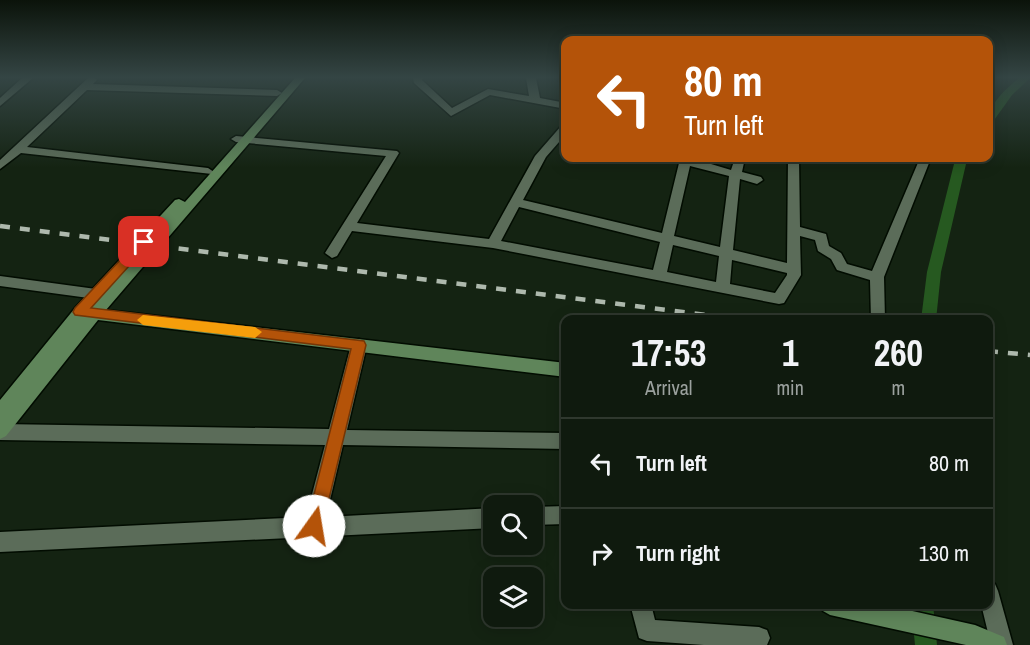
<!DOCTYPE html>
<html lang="en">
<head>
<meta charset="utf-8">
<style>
  body { margin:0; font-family:"Archivo Narrow",sans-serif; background:#1d271c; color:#f1f3f6; height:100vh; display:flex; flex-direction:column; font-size:22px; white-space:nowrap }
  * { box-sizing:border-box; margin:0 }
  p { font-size:20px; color:#9ba19e }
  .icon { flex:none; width:33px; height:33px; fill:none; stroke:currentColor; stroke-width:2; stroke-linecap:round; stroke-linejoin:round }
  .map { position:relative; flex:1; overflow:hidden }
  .sheet { position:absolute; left:561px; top:315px; width:432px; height:294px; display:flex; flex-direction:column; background:#0f1a0e; border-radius:12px; box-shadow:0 3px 15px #0003,0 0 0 2px #2f382e }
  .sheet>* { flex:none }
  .guide { position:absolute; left:561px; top:36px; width:432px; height:126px; border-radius:12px; box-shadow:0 3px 15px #0003,0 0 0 2px #2f382e; background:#b45309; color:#fff; overflow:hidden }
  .tools { position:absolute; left:483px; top:495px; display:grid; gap:12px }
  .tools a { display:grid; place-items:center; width:60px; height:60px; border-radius:12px; background:#0f1a0e; box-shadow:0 3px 15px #0003,0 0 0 2px #2f382e; font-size:30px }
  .pin { position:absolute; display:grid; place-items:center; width:51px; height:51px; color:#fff; margin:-26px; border-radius:12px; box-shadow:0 3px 9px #0006 }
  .me { position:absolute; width:66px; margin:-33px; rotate:13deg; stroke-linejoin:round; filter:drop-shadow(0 0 4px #0008) }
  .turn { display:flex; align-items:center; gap:21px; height:126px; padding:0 24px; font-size:27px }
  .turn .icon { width:78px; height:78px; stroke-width:2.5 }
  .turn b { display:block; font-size:42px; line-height:51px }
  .eta { display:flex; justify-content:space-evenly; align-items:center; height:102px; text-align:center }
  .eta b { font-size:36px; font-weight:700; line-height:42px }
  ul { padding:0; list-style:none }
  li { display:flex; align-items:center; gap:18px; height:90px; padding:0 24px; border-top:2px solid #2f382e }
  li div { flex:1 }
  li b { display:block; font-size:22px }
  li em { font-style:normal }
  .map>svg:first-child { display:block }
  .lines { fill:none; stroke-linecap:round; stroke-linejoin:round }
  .canal { fill:#265920; fill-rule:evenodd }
  .street-casing { stroke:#020c01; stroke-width:3 }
  .secondary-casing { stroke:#020c01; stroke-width:3 }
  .street { fill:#5b6c59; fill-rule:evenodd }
  .secondary { fill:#5f855a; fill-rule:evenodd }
  .rail { stroke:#aeb9ad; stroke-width:4.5; stroke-dasharray:10 10; stroke-linecap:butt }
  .route { fill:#b45309; stroke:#753606; stroke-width:1.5 }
  .slow { fill:#f59e0b }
</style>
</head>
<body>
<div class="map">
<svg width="1030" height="645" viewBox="0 0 1030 645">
  <rect width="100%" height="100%" fill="#142312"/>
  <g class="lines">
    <g class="canal">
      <path d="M1019 78H1030L1012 95 992 123 988 124C988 104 1005 90 1019 78Z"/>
      <polygon points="959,158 970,158 966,164 941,272 936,320 921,320 927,272 954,164"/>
      <polygon points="911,604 933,604 937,645 915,645"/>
    </g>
    <g class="street-casing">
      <g id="street">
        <polygon points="22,78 33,78 0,106 0,98"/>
        <polygon points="88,78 95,78 97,80 93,84 277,90 282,93 277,96 87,90 27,147 208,168 214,172 212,174 21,153 0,169 0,160"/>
        <polygon points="413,78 423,78 422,80 452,108 488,89 529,96 526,78 536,78 540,98 566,103 566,109 490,95 451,116 414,83"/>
        <path d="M566 124V134L546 157 523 200 662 233 679 163 669 160 668 158H691L731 170 735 158H745L742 172 761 177 763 180 757 184 740 179 733 250 787 263 788 158H799L800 227 826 234 829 246 841 253 847 264 872 271 920 158H931L884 277 885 320H871L870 280 837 270 831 259 818 251 815 240 800 236 801 275 784 303 779 304 493 248 352 231 337 256 332 258 325 253 386 156 236 142 231 139 236 136 397 151 399 153 357 223 489 239 535 156 562 125ZM690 166 729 176 720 247 674 236ZM519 207 660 242 653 270 501 241ZM673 245 719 256 716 282 667 272ZM732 260 787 273V275L775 293 730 284Z"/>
        <polygon points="0,276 96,289 103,294 96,299 0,286"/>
        <polygon points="359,339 364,341 367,345 347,430 566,433 566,449 343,445 326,517 494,508 494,528 0,552 0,532 306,517 325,445 0,440 0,424 329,429 351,345 354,341"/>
        <polygon points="566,506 566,524 532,525 532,507"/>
        <polygon points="988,581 995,584 998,591 1013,645 991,645 981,604 988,604"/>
        <polygon points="630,604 651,604 655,620 759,627 767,630 770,638 767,645 704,645 647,641 639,638"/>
      </g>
    </g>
    <g class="secondary-casing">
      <g id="secondary">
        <polygon points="295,78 305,78 106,310 566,363 566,377 98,320 6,436 0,439 0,400 75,308 175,200 179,199 185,202"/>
        <polygon points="820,604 881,604 975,625 1004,637 1007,645 966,645 830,615 823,611"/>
      </g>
    </g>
    <use href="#street" class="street"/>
    <use href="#secondary" class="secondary"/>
    <g class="rail">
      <polyline points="0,226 747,320"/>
      <polyline points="988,351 1030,355"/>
    </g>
  </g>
  <linearGradient id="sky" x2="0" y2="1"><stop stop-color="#0b130a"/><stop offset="0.46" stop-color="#344544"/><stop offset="1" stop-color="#344544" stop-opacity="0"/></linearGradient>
  <rect width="1030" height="168" fill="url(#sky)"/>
  <polygon class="route" points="144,238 148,239 148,245 91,308 364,341 366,345 321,532 314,535 308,532 306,526 351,349 75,315 73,312 75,308 140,239"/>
  <polygon class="slow" points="143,315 255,327 262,332 255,338 143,325 137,320"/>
</svg>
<div class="tools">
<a><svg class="icon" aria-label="search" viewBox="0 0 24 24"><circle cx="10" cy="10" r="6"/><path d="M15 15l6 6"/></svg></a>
<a><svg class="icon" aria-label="layers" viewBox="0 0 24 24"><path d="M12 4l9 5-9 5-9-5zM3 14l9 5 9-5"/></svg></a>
</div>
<div class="pin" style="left:144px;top:242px;background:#d93025"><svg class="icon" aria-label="arrive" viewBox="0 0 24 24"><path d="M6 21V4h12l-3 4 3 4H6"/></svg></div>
<svg class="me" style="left:314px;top:526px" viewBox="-20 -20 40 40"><circle r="19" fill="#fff"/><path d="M0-13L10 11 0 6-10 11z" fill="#b45309"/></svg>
<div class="guide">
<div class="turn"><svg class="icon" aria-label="left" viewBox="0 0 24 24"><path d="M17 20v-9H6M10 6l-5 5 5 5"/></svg><div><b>80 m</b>Turn left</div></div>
</div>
<section class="sheet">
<div class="eta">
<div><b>17:53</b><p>Arrival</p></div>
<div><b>1</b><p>min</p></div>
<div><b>260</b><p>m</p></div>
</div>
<ul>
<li><svg class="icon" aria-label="left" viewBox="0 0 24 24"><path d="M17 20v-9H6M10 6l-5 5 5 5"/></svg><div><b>Turn left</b></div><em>80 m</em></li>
<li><svg class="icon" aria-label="right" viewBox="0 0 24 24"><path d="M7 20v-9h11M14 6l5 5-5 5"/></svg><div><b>Turn right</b></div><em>130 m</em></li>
</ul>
</section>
</div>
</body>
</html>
